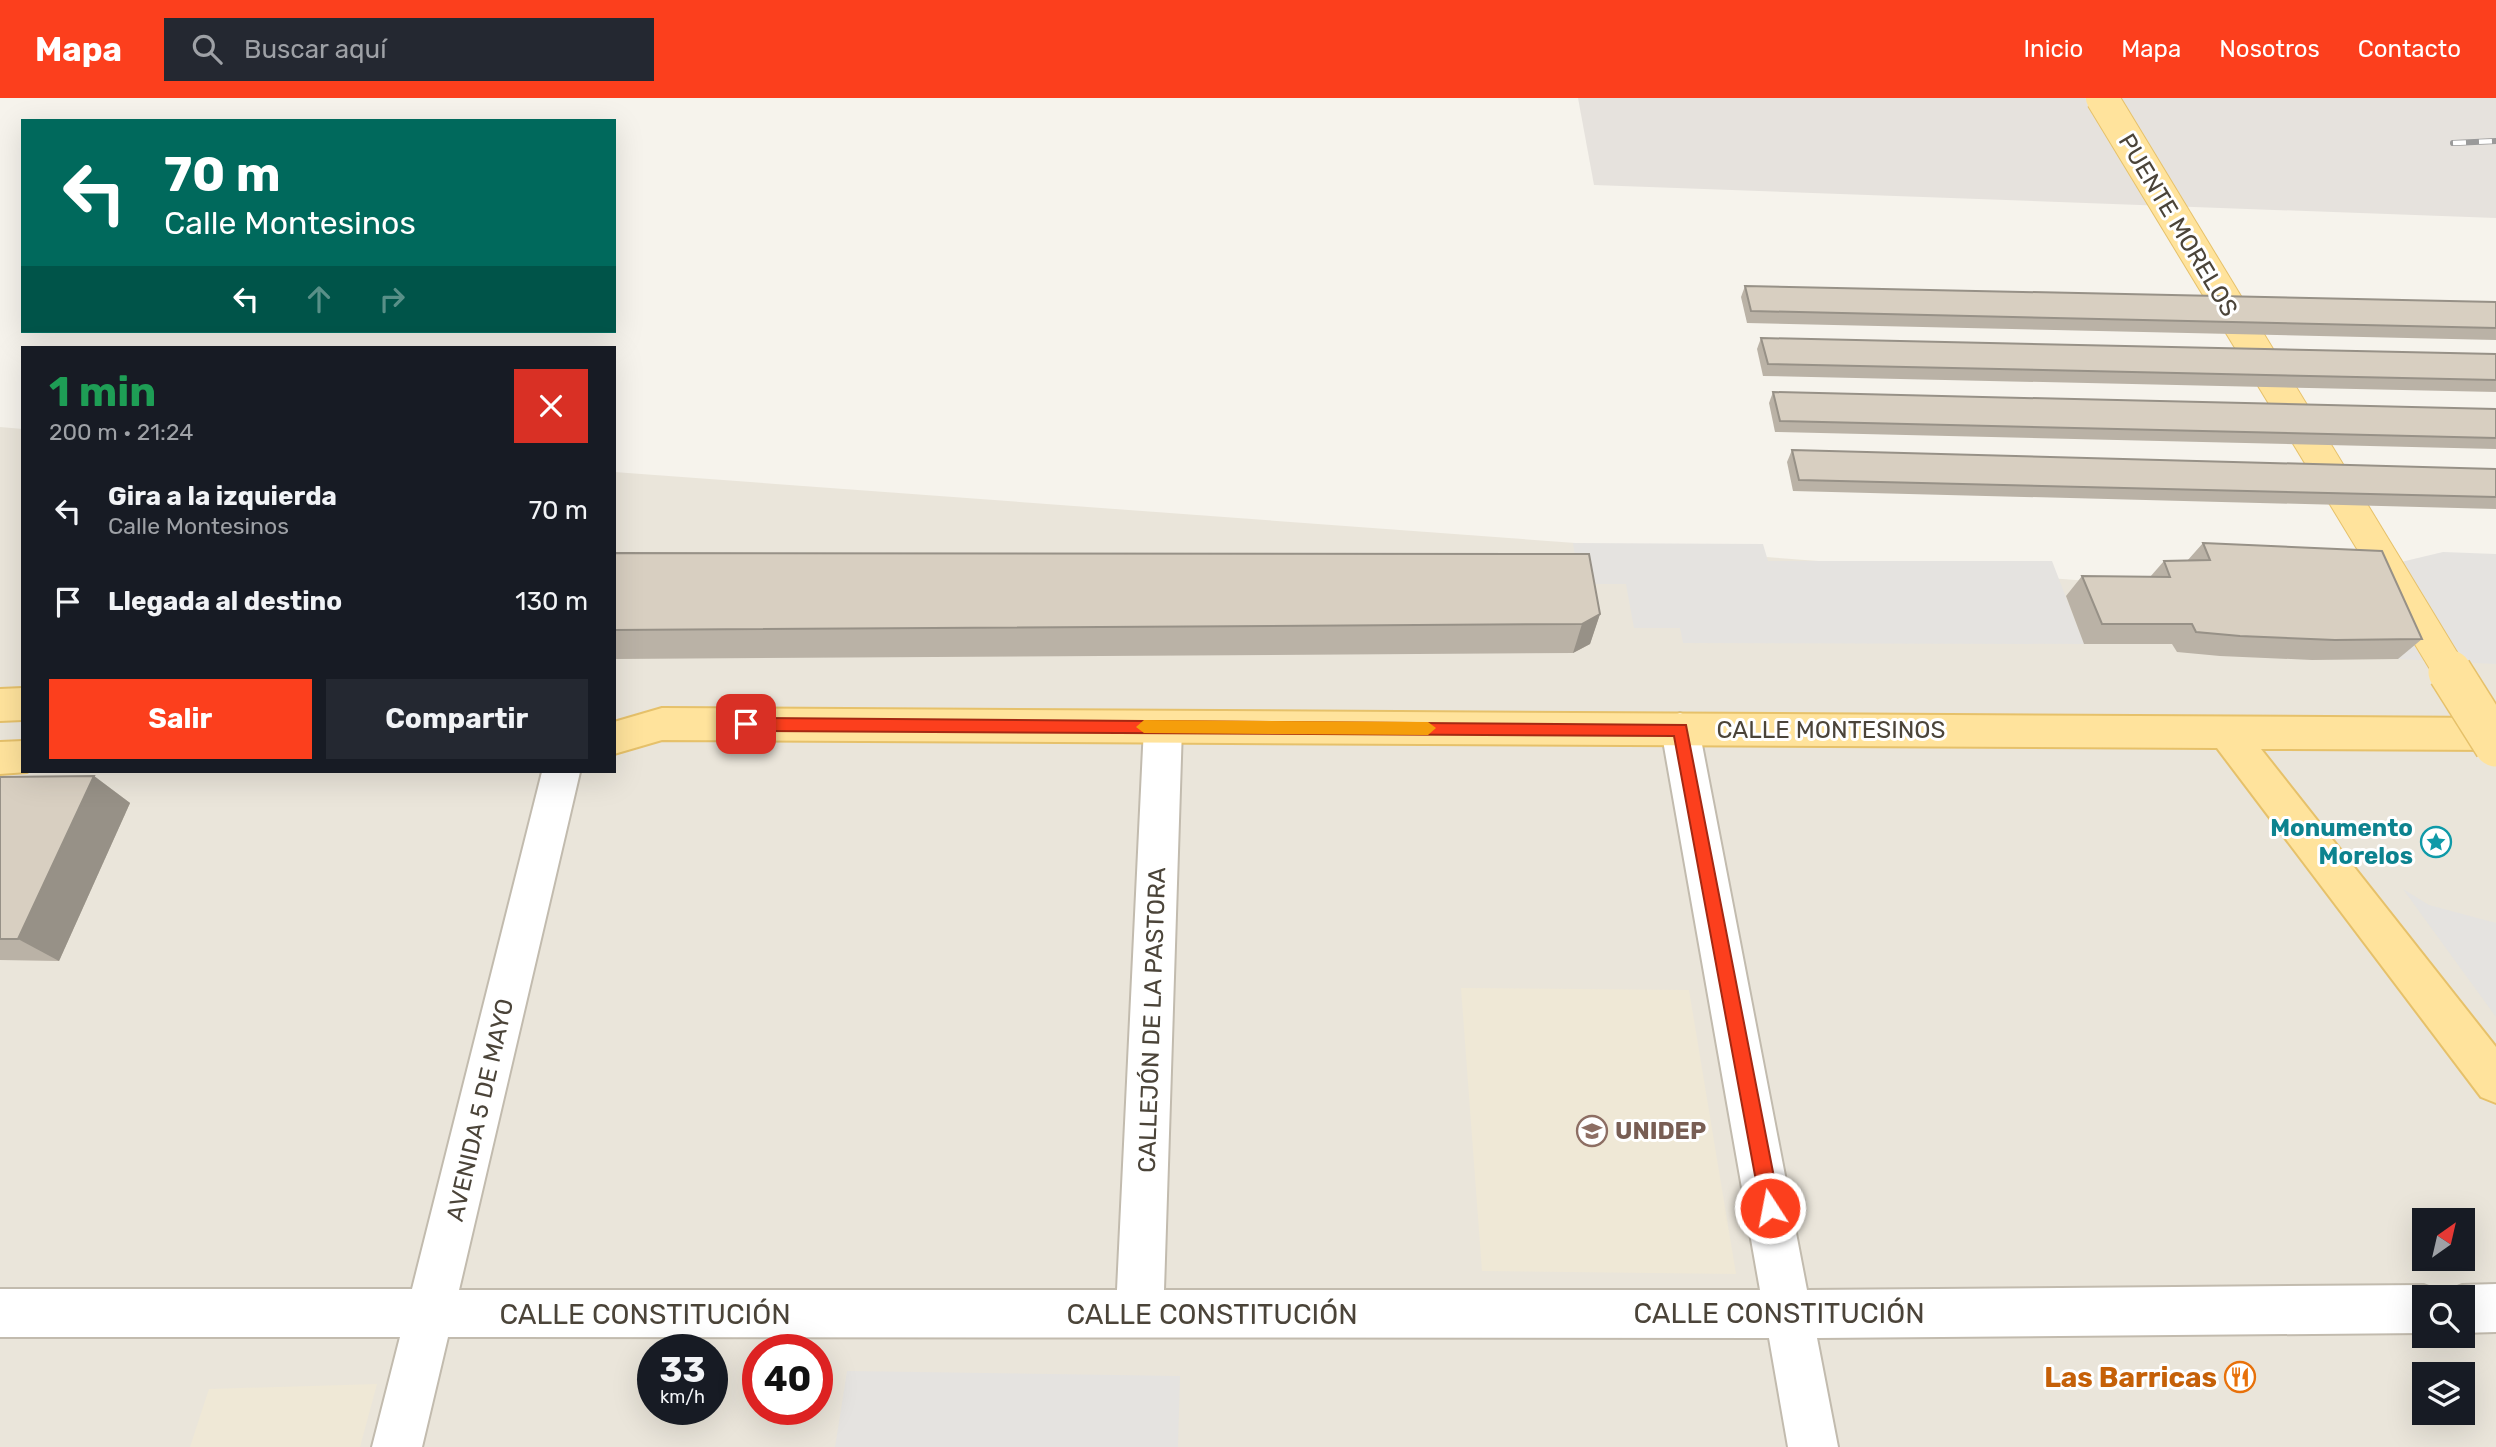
<!DOCTYPE html>
<html lang="es">
<head>
<meta charset="utf-8">
<style>
  body { margin:0; font-family:Rubik,sans-serif; background:#242831; color:#f1f3f6; height:100vh; display:flex; flex-direction:column; font-size:26px; white-space:nowrap }
  * { box-sizing:border-box; margin:0 }
  p { font-size:23px; color:#9ea1a6 }
  .icon { flex:none; width:38px; height:38px; fill:none; stroke:currentColor; stroke-width:2; stroke-linecap:round; stroke-linejoin:round }
  .map { position:relative; flex:1; overflow:hidden }
  .details { position:absolute; left:21px; top:248px; width:595px; height:427px; display:flex; flex-direction:column; background:#171b24; border-radius:0px; box-shadow:0 7px 28px #0002 }
  .details>* { flex:none }
  .guide { position:absolute; left:21px; top:21px; width:595px; height:214px; border-radius:0px; box-shadow:0 7px 28px #0002; background:#00695c; color:#fff; overflow:hidden }
  .needle { width:46px; rotate:34deg }
  .fabs { position:absolute; left:2412px; top:1110px; display:grid; gap:14px }
  .fabs a { display:grid; place-items:center; width:63px; height:63px; border-radius:0px; background:#171b24; box-shadow:0 7px 28px #0002; font-size:35px }
  .speed { position:absolute; left:637px; top:1236px; display:flex; gap:14px; font-size:35px; font-weight:700; text-align:center }
  .speed>* { display:grid; place-content:center; width:91px; height:91px; border-radius:50%; background:#171b24; box-shadow:0 7px 28px #0002; line-height:1 }
  .speed small { font-size:18px; font-weight:400 }
  .speed .limit { border:10px solid #d22; background:#fff; color:#111 }
  .pin { position:absolute; display:grid; place-items:center; width:60px; height:60px; color:#fff; margin:-30px; border-radius:14px; box-shadow:0 4px 10px #0006 }
  .me { position:absolute; width:77px; margin:-38px; rotate:349deg; stroke-linejoin:round; filter:drop-shadow(0 0 5px #0008) }
  .turn { display:flex; align-items:center; gap:24px; height:147px; padding:0 28px; font-size:32px }
  .turn .icon { width:91px; height:91px; stroke-width:2.5 }
  .turn b { display:block; font-size:49px; line-height:60px }
  .lanes { display:flex; align-items:center; height:66px; padding:0 28px; background:#0003; justify-content:center; gap:35px; direction:ltr }
  .lanes .off { opacity:.35 }
  .round { display:grid; place-items:center; flex:none; width:74px; height:74px; border-radius:0px; background:#242831 }
  .summary { display:flex; align-items:center; justify-content:space-between; height:119px; padding:0 28px }
  h1 { font-size:42px; font-weight:700; line-height:52px; color:#1e9e55 }
  .primary-button { display:flex; gap:14px; margin-top:auto; padding:14px 28px }
  .primary-button a { flex:1; height:80px; border-radius:0px; background:#fc3f1d; color:#fff; font-size:28px; font-weight:700; line-height:80px; text-align:center }
  .primary-button a+a { background:#242831; color:#f1f3f6 }
  ul { padding:0; list-style:none }
  li { display:flex; align-items:center; gap:21px; height:91px; padding:0 28px }
  li div { flex:1 }
  li b { display:block; font-size:26px }
  li em { font-style:normal }
  header { display:flex; align-items:center; gap:42px; box-sizing:border-box; height:98px; padding:0 35px; background:#fc3f1d; color:#fff }
  header strong { font-size:33px }
  nav { display:flex; gap:38px; margin-inline-start:auto; font-size:24px }
  .search { width:490px; height:63px; background:#242831; display:flex; align-items:center; gap:18px; box-sizing:border-box; padding:0 24px; border-radius:0px; color:#9ea1a6; font-size:26px }
  .map>svg:first-child { display:block }
  .residential { fill:#eae5da; fill-rule:evenodd }
  .industrial { fill:#e6e2dd }
  .education { fill:#efe8d6 }
  .parking { fill:#e5e3e0 }
  .lines { fill:none; stroke-linecap:round; stroke-linejoin:round }
  .minor-casing { stroke:#c2bbae; stroke-width:4 }
  .major-casing { stroke:#e6c16a; stroke-width:4 }
  .minor { fill:#fff; fill-rule:evenodd }
  .major { fill:#ffe39c; fill-rule:evenodd }
  .rail-casing { stroke:#9a9a9a; stroke-width:6 }
  .rail { stroke:#fff; stroke-width:4.5; stroke-dasharray:13; stroke-linecap:butt }
  .major-bridge-far1-casing { stroke:#e6c16a; stroke-width:34; stroke-linecap:butt }
  .major-bridge-casing { stroke:#e6c16a; stroke-width:46; stroke-linecap:butt }
  .major-bridge-far1 { stroke:#ffe39c; stroke-width:32 }
  .major-bridge { stroke:#ffe39c; stroke-width:43 }
  .wall { fill:#bab2a6 }
  .shaded-wall { fill:#979187 }
  .building { fill:#d8cfc1; stroke:#979187; stroke-width:2 }
  .route { fill:#fc3f1d; stroke:#a42913; stroke-width:2 }
  .slow { fill:#f59e0b }
  .labels { text-anchor:middle; stroke-width:6; stroke-linejoin:round; paint-order:stroke }
  .street-label { font-size:24px; fill:#4b4439; stroke:#fff }
  .culture-label { font-size:24px; font-weight:bold; fill:#0d838f; stroke:#fff; text-anchor:end }
  .education-label { font-size:24px; font-weight:bold; fill:#785e54; stroke:#fff; text-anchor:start }
  .near-street-label { font-size:28px; fill:#4b4439; stroke:#fff }
  .near-food-label { font-size:28px; font-weight:bold; fill:#c56008; stroke:#fff; text-anchor:end }
</style>
</head>
<body>
<header>
<strong>Mapa</strong>
<div class="search"><svg class="icon" aria-label="search" viewBox="0 0 24 24"><circle cx="10" cy="10" r="6"/><path d="M15 15l6 6"/></svg>Buscar aquí</div>
<nav><a>Inicio</a><a>Mapa</a><a>Nosotros</a><a>Contacto</a></nav>
</header>
<div class="map">
<svg width="2496" height="1349" viewBox="0 0 2496 1349">
  <rect width="100%" height="100%" fill="#f6f3ec"/>
  <path class="residential" d="M0 329 23 331V674H614V374L2496 513V1349H0ZM2424 1122H2462V1160H2424ZM2424 1199H2462V1237H2424ZM653 1251H712V1311H653ZM758 1251H817V1311H758ZM2424 1276H2462V1314H2424Z"/>
  <polygon class="industrial" points="1578,0 2496,0 2496,120 1594,87"/>
  <g class="education">
    <polygon points="1461,890 1689,892 1736,1176 1482,1173"/>
    <polygon points="377,1286 360,1349 190,1349 209,1291"/>
  </g>
  <g class="parking">
    <polygon points="1573,445 1763,446 1768,463 2052,463 2084,546 1683,545 1680,530 1634,530 1626,486 1579,486"/>
    <polygon points="2443,454 2496,456 2496,566 2398,561 2359,474"/>
    <polygon points="2403,791 2429,807 2496,825 2496,919"/>
    <polygon points="847,1273 1180,1278 1178,1349 835,1349"/>
  </g>
  <g class="lines">
    <g class="minor-casing">
      <g id="minor">
        <polygon points="1163,613 1176,618 1182,629 1164,1192 1760,1192 1661,631 1667,620 1680,615 1693,620 1699,631 1807,1192 2424,1187 2441,1194 2443,1199 2424,1199 2424,1235 1817,1240 1838,1349 1788,1349 1769,1240 448,1239 422,1349 372,1349 400,1239 0,1239 0,1191 412,1191 542,674 580,674 459,1192 1117,1192 1144,629 1150,618"/>
        <polygon points="2496,1186 2496,1234 2462,1235 2462,1199 2443,1199 2445,1194 2462,1187"/>
      </g>
    </g>
    <g class="major-casing">
      <g id="major">
        <polygon points="23,590 23,622 0,623 0,591"/>
        <polygon points="662,610 2496,620 2496,652 2261,651 2496,949 2496,1005 2481,999 2217,650 662,642 614,656 614,624"/>
        <polygon points="23,643 23,674 27,674 0,676 0,644"/>
      </g>
    </g>
    <use href="#minor" class="minor"/>
    <use href="#major" class="major"/>
    <g class="rail-casing">
      <polyline id="rail" points="2453,45 2496,43"/>
    </g>
    <use href="#rail" class="rail"/>
    <g class="major-bridge-far1-casing">
      <polyline id="major-bridge-far1" points="2102,0 2451,575"/>
    </g>
    <g class="major-bridge-casing">
      <polyline id="major-bridge" points="2450,574 2496,647"/>
    </g>
    <use href="#major-bridge-far1" class="major-bridge-far1"/>
    <use href="#major-bridge" class="major-bridge"/>
  </g>
  <g class="wall">
    <polygon points="1745,188 2496,204 2496,242 1747,225 1741,199"/>
    <polygon points="1761,240 2496,256 2496,294 1763,278 1757,251"/>
    <polygon points="1773,294 2496,311 2496,351 1775,334 1769,305"/>
    <polygon points="1792,352 2496,371 2496,411 1793,393 1787,364"/>
    <polygon points="2203,445 2422,541 2398,561 2312,562 2220,558 2177,554 2172,546 2084,546 2066,498 2082,478 2150,479 2164,463 2187,463"/>
    <polygon points="614,455 1600,516 1590,546 1573,555 614,561"/>
    <polygon points="94,678 130,705 59,863 0,862 0,679"/>
  </g>
  <g class="shaded-wall">
    <polygon points="1600,516 1590,546 1573,555 1582,526"/>
    <polygon points="94,678 130,705 59,863 18,841"/>
  </g>
  <g class="building">
    <polygon points="1745,188 2496,204 2496,230 1751,213"/>
    <polygon points="1761,240 2496,256 2496,282 1768,266"/>
    <polygon points="1773,294 2496,311 2496,340 1780,323"/>
    <polygon points="1792,352 2496,371 2496,399 1799,382"/>
    <polygon points="2203,445 2382,453 2422,541 2335,542 2240,538 2196,534 2192,526 2102,526 2082,478 2170,479 2164,463 2210,462"/>
    <polygon points="614,455 1589,456 1600,516 1582,526 614,532"/>
    <polygon points="94,678 18,841 0,841 0,679"/>
  </g>
  <polygon class="route" points="746,620 1686,627 1780,1110 1777,1116 1770,1119 1764,1116 1761,1110 1674,638 746,633 738,626"/>
  <polygon class="slow" points="1144,622 1428,624 1436,630 1428,637 1144,635 1136,629"/>
  <defs>
    <g id="sight-ring" transform="scale(1.575)"><circle r="9.5" fill="#fff" stroke="#0f9aa8" stroke-width="1.5"/><path d="M0-6L1.8-2.2L6-1.7L2.9 1.2L3.7 5.4L0 3.3L-3.7 5.4L-2.9 1.2L-6-1.7L-1.8-2.2Z" fill="#0f9aa8"/></g>
    <g id="university-ring" transform="scale(1.575)"><circle r="9.5" fill="#fff" stroke="#8d6e63" stroke-width="1.5"/><path d="M0-5L7-2L0 1L-7-2ZM-4 1L0 2.5L4 1V4Q0 6-4 4Z" fill="#8d6e63"/></g>
    <g id="restaurant-ring" transform="scale(1.575)"><circle r="9.5" fill="#fff" stroke="#e8710a" stroke-width="1.5"/><path d="M-5-6h1v4h1v-4h1v4h1v-4h1v5L-1.5 .5V6h-2V.5L-5-1ZM5-6V6H3V1.5H1.5Q1.5-4 5-6Z" fill="#e8710a"/></g>
  </defs>
  <g fill-rule="evenodd">
    <use href="#sight-ring" x="2436" y="744"/>
    <use href="#university-ring" x="1592" y="1033"/>
    <use href="#restaurant-ring" x="2240" y="1279"/>
  </g>
  <g class="labels">
    <g class="street-label">
      <text transform="translate(2178 127) rotate(59)" y="8">PUENTE MORELOS</text>
      <text x="1831" y="640">CALLE MONTESINOS</text>
      <text transform="translate(1152 922) rotate(-88)" y="8">CALLEJÓN DE LA PASTORA</text>
      <text transform="translate(480 1012) rotate(-77)" y="8">AVENIDA 5 DE MAYO</text>
    </g>
    <g class="culture-label">
      <text x="2413" y="738">Monumento<tspan x="2413" dy="28">Morelos</tspan></text>
    </g>
    <g class="education-label">
      <text x="1615" y="1041">UNIDEP</text>
    </g>
    <g class="near-street-label">
      <text x="1779" y="1225">CALLE CONSTITUCIÓN</text>
      <text x="645" y="1226">CALLE CONSTITUCIÓN</text>
      <text x="1212" y="1226">CALLE CONSTITUCIÓN</text>
    </g>
    <g class="near-food-label">
      <text x="2217" y="1289">Las Barricas</text>
    </g>
  </g>
</svg>
<div class="fabs">
<a><svg class="needle" viewBox="-14 -14 28 28"><path d="M0-13l5 13h-10z" fill="#e53935"/><path d="M0 13l5-13h-10z" fill="#9ea1a6"/></svg></a>
<a><svg class="icon" aria-label="search" viewBox="0 0 24 24"><circle cx="10" cy="10" r="6"/><path d="M15 15l6 6"/></svg></a>
<a><svg class="icon" aria-label="layers" viewBox="0 0 24 24"><path d="M12 4l9 5-9 5-9-5zM3 14l9 5 9-5"/></svg></a>
</div>
<div class="speed"><div>33<small>km/h</small></div><div class="limit">40</div></div>
<div class="pin" style="left:746px;top:626px;background:#d93025"><svg class="icon" aria-label="arrive" viewBox="0 0 24 24"><path d="M6 21V4h12l-3 4 3 4H6"/></svg></div>
<svg class="me" style="left:1770px;top:1110px" viewBox="-20 -20 40 40"><circle r="17" fill="#fc3f1d" stroke="#fff" stroke-width="3"/><path d="M0-11L8 9 0 5-8 9z" fill="#fff"/></svg>
<div class="guide">
<div class="turn"><svg class="icon" aria-label="left" viewBox="0 0 24 24"><path d="M17 20v-9H6M10 6l-5 5 5 5"/></svg><div><b>70 m</b>Calle Montesinos</div></div>
<div class="lanes"><svg class="icon" aria-label="left" viewBox="0 0 24 24"><path d="M17 20v-9H6M10 6l-5 5 5 5"/></svg><svg class="icon off" aria-label="ahead" viewBox="0 0 24 24"><path d="M12 20V5M6 11l6-6 6 6"/></svg><svg class="icon off" aria-label="right" viewBox="0 0 24 24"><path d="M7 20v-9h11M14 6l5 5-5 5"/></svg></div>
</div>
<section class="details">
<div class="summary"><div><h1>1 min</h1><p>200 m · 21:24</p></div><a class="round" style="background:#d93025;color:#fff"><svg class="icon" aria-label="close" viewBox="0 0 24 24"><path d="M6 6l12 12M18 6L6 18"/></svg></a></div>
<ul>
<li><svg class="icon" aria-label="left" viewBox="0 0 24 24"><path d="M17 20v-9H6M10 6l-5 5 5 5"/></svg><div><b>Gira a la izquierda</b><p>Calle Montesinos</p></div><em>70 m</em></li>
<li><svg class="icon" aria-label="arrive" viewBox="0 0 24 24"><path d="M6 21V4h12l-3 4 3 4H6"/></svg><div><b>Llegada al destino</b></div><em>130 m</em></li>
</ul>
<div class="primary-button"><a>Salir</a><a>Compartir</a></div>
</section>
</div>
</body>
</html>
